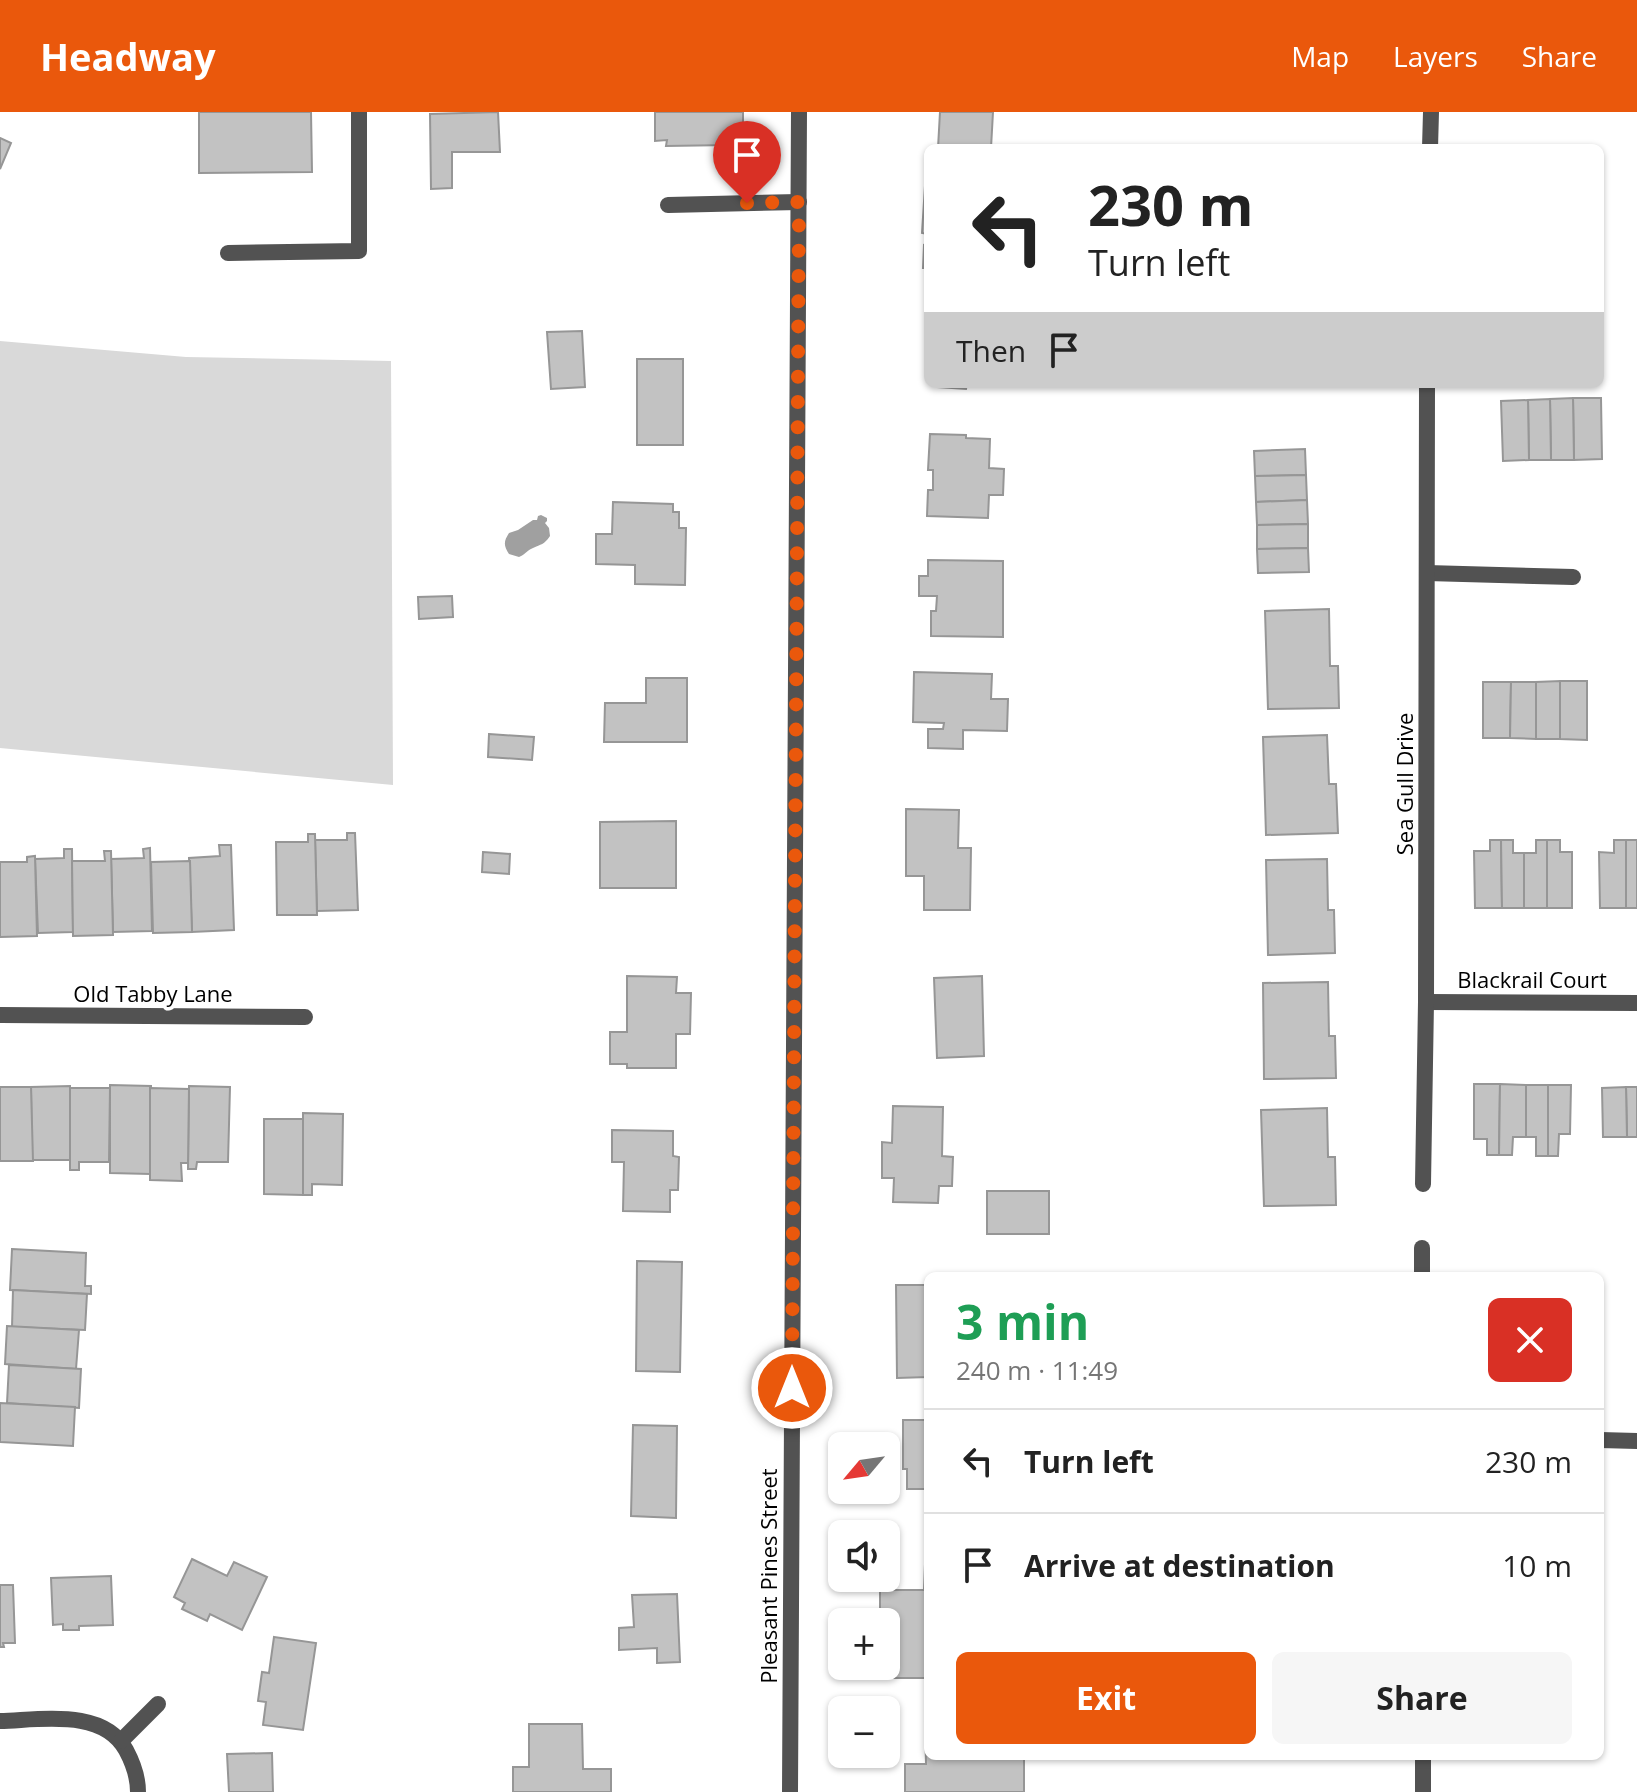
<!DOCTYPE html>
<html lang="en">
<head>
<meta charset="utf-8">
<style>
  body { margin:0; font-family:"Open Sans",sans-serif; background:#f6f6f6; color:#222; height:100vh; display:flex; flex-direction:column; font-size:30px; white-space:nowrap }
  * { box-sizing:border-box; margin:0 }
  p { font-size:26px; color:#767676 }
  .icon { flex:none; width:44px; height:44px; fill:none; stroke:currentColor; stroke-width:2; stroke-linecap:round; stroke-linejoin:round }
  .map { position:relative; flex:1; overflow:hidden }
  .sheet { position:absolute; left:924px; top:1160px; width:680px; height:488px; display:flex; flex-direction:column; background:#fff; border-radius:12px; box-shadow:0 2px 6px #0004 }
  .sheet>* { flex:none }
  .guide { position:absolute; left:924px; top:32px; width:680px; height:244px; border-radius:12px; box-shadow:0 2px 6px #0004; background:#fff; color:#222; overflow:hidden }
  .needle { width:52px; rotate:241deg }
  .buttons { position:absolute; left:828px; top:1320px; display:grid; gap:16px }
  .buttons a { display:grid; place-items:center; width:72px; height:72px; border-radius:12px; background:#fff; box-shadow:0 2px 6px #0004; font-size:40px }
  .pin { position:absolute; display:grid; place-items:center; width:68px; height:68px; color:#fff; margin:-82px -34px; border-radius:50% 50% 50% 0; rotate:-45deg; box-shadow:0 0 8px #0007 }
  .pin .icon { rotate:45deg }
  .me { position:absolute; width:88px; margin:-44px; rotate:0deg; stroke-linejoin:round; filter:drop-shadow(0 0 6px #0008) }
  .turn { display:flex; align-items:center; gap:28px; height:168px; padding:0 32px; font-size:36px }
  .turn .icon { width:104px; height:104px; stroke-width:2.5 }
  .turn b { display:block; font-size:56px; line-height:68px }
  .then { display:flex; align-items:center; height:76px; padding:0 32px; background:#0003; gap:16px; font-size:30px }
  .round { display:grid; place-items:center; flex:none; width:84px; height:84px; border-radius:12px; background:#f6f6f6 }
  .overview { display:flex; align-items:center; justify-content:space-between; height:136px; padding:0 32px }
  h1 { font-size:48px; font-weight:700; line-height:60px; color:#1e9e55 }
  .button { display:flex; gap:16px; margin-top:auto; padding:16px 32px }
  .button a { flex:1; height:92px; border-radius:12px; background:#ea580c; color:#fff; font-size:32px; font-weight:700; line-height:92px; text-align:center }
  .button a+a { background:#f6f6f6; color:#222 }
  ul { padding:0; list-style:none }
  li { display:flex; align-items:center; gap:24px; height:104px; padding:0 32px; border-top:2px solid #e0e0e0 }
  li div { flex:1 }
  li b { display:block; font-size:30px }
  li em { font-style:normal }
  header { display:flex; align-items:center; gap:48px; box-sizing:border-box; height:112px; padding:0 40px; background:#ea580c; color:#fff }
  header strong { font-size:38px }
  nav { display:flex; gap:44px; margin-inline-start:auto; font-size:28px }
  .map>svg:first-child { display:block }
  .green { fill:#d9d9d9 }
  .water { fill:#a0a0a0 }
  .building { fill:#c2c2c2; stroke:#969696; stroke-width:2 }
  .lines { fill:none; stroke-linecap:round; stroke-linejoin:round }
  .lane { stroke:#525252; stroke-width:16 }
  .street { stroke:#525252; stroke-width:16 }
  .route { stroke:#ea580c; stroke-width:14; stroke-dasharray:0 25.2 }
  .labels { text-anchor:middle; stroke-width:7; stroke-linejoin:round; paint-order:stroke }
  .street-label { font-size:22px; fill:#000; stroke:#fff }
</style>
</head>
<body>
<header>
<strong>Headway</strong>
<nav><a>Map</a><a>Layers</a><a>Share</a></nav>
</header>
<div class="map">
<svg width="1637" height="1680" viewBox="0 0 1637 1680">
  <rect width="100%" height="100%" fill="#fff"/>
  <polygon class="green" points="0,229 186,245 391,249 393,673 0,636"/>
  <path class="water" d="M541 403 547 406V409L545 411 549 416 550 424C544 433 541 432 533 436 527 438 525 443 519 445L509 442C503 433 504 429 509 421L518 418 533 408H537L538 404Z"/>
  <g class="building">
    <polygon points="199,0 311,0 312,60 199,61"/>
    <polygon points="498,0 500,40 452,40 452,76 431,77 430,2"/>
    <polygon points="655,0 743,0 743,20 730,20 730,33 666,34 667,28 655,29"/>
    <polygon points="940,0 993,0 991,36 938,36"/>
    <polygon points="0,26 11,31 0,57"/>
    <polygon points="925,74 928,74 928,122 922,121"/>
    <polygon points="924,133 928,134 928,156 923,156"/>
    <polygon points="582,219 585,275 551,277 547,220"/>
    <rect x="637" y="247" width="46" height="86"/>
    <polygon points="938,272 967,272 966,277 938,275"/>
    <polygon points="1573,286 1601,286 1602,347 1574,348"/>
    <polygon points="1573,286 1574,348 1551,348 1550,287"/>
    <polygon points="1550,287 1551,348 1529,348 1528,288"/>
    <polygon points="1528,288 1529,348 1503,349 1501,289"/>
    <polygon points="930,322 966,323 966,326 990,327 989,356 1004,357 1003,383 989,383 988,406 927,404 928,378 933,378 933,358 928,358"/>
    <polygon points="1305,337 1306,363 1255,364 1254,339"/>
    <polygon points="1306,363 1307,388 1256,390 1255,364"/>
    <polygon points="1307,388 1308,412 1257,413 1256,390"/>
    <polygon points="613,390 673,392 673,400 679,400 679,416 686,416 685,473 635,472 635,453 596,452 596,422 612,422"/>
    <polygon points="1308,412 1308,436 1257,437 1257,413"/>
    <polygon points="1308,436 1309,460 1258,461 1257,437"/>
    <polygon points="928,448 1003,449 1003,525 931,524 931,499 936,499 937,484 919,484 919,464 928,464"/>
    <polygon points="452,484 453,505 419,507 418,485"/>
    <polygon points="1329,497 1330,554 1338,554 1339,596 1268,597 1265,499"/>
    <polygon points="914,560 992,562 991,587 1008,587 1007,619 963,618 963,637 928,636 928,617 943,617 944,611 913,610"/>
    <polygon points="646,566 687,566 687,630 604,630 605,591 646,591"/>
    <polygon points="1560,569 1560,627 1536,627 1536,570"/>
    <polygon points="1560,569 1587,569 1587,628 1560,627"/>
    <polygon points="1483,570 1511,570 1510,626 1483,626"/>
    <polygon points="1511,570 1536,570 1536,627 1510,626"/>
    <polygon points="489,622 534,625 532,648 488,645"/>
    <polygon points="1327,623 1329,672 1336,672 1338,721 1266,723 1263,625"/>
    <polygon points="906,697 959,698 958,736 971,736 970,798 924,798 924,764 906,764"/>
    <polygon points="676,709 676,776 600,776 600,710"/>
    <polygon points="347,721 355,721 358,798 317,799 315,728 347,728"/>
    <polygon points="308,722 315,722 317,803 277,803 276,730 308,730"/>
    <polygon points="1490,728 1501,728 1502,796 1475,796 1474,739 1490,739"/>
    <polygon points="1501,728 1513,728 1513,741 1524,741 1524,796 1502,796"/>
    <polygon points="1536,728 1547,728 1547,796 1524,796 1524,741 1536,741"/>
    <polygon points="1547,728 1560,728 1560,740 1572,740 1572,796 1547,796"/>
    <polygon points="1614,728 1626,728 1626,796 1600,796 1599,740 1614,741"/>
    <rect x="1626" y="728" width="11" height="68"/>
    <polygon points="219,733 231,733 234,818 192,820 189,746 220,744"/>
    <polygon points="150,736 152,819 113,820 111,747 144,746 143,737"/>
    <polygon points="64,737 72,737 73,820 38,821 35,747 64,746"/>
    <polygon points="104,739 111,739 113,823 73,824 72,749 105,749"/>
    <polygon points="483,740 510,742 509,762 482,760"/>
    <polygon points="35,744 37,824 0,825 0,750 27,750 27,745"/>
    <polygon points="1327,747 1328,798 1334,798 1335,841 1268,843 1266,748"/>
    <polygon points="190,749 192,820 153,821 151,750"/>
    <polygon points="627,864 677,865 676,881 691,881 690,922 676,922 676,956 627,956 627,952 610,952 610,920 627,920"/>
    <polygon points="982,864 984,944 937,946 934,866"/>
    <polygon points="1328,870 1329,924 1335,924 1336,966 1264,967 1263,871"/>
    <polygon points="1474,972 1500,972 1499,1043 1487,1043 1487,1027 1474,1027"/>
    <polygon points="1500,972 1526,973 1526,1025 1513,1025 1512,1043 1499,1043"/>
    <polygon points="110,973 151,974 150,1062 110,1061"/>
    <polygon points="1526,973 1548,973 1548,1044 1536,1044 1536,1025 1526,1025"/>
    <polygon points="1548,973 1571,973 1570,1022 1559,1022 1558,1044 1548,1044"/>
    <polygon points="70,974 71,1048 32,1048 31,975"/>
    <polygon points="189,974 230,975 228,1050 197,1050 196,1057 188,1057"/>
    <polygon points="0,975 31,975 33,1049 0,1049"/>
    <polygon points="1626,975 1637,975 1637,1025 1627,1025"/>
    <polygon points="1626,975 1627,1025 1603,1025 1602,976"/>
    <polygon points="70,976 110,976 109,1050 79,1050 79,1058 70,1058"/>
    <polygon points="150,976 189,977 188,1051 181,1051 182,1069 150,1068"/>
    <polygon points="893,994 943,995 942,1044 953,1045 952,1074 939,1074 938,1091 893,1090 894,1066 882,1066 882,1030 892,1031"/>
    <polygon points="1327,996 1328,1045 1335,1045 1336,1093 1264,1094 1261,998"/>
    <polygon points="303,1001 343,1002 342,1073 312,1072 312,1083 303,1083"/>
    <polygon points="264,1007 303,1007 303,1083 264,1082"/>
    <polygon points="612,1018 673,1019 673,1044 679,1045 678,1078 670,1078 670,1100 623,1099 624,1050 612,1050"/>
    <rect x="987" y="1079" width="62" height="43"/>
    <polygon points="12,1137 86,1141 85,1174 91,1174 91,1182 10,1178"/>
    <polygon points="637,1149 682,1150 680,1260 636,1259"/>
    <polygon points="896,1173 928,1173 928,1265 897,1266"/>
    <polygon points="13,1178 87,1182 85,1218 12,1215"/>
    <polygon points="7,1214 79,1218 76,1257 5,1252"/>
    <polygon points="9,1253 81,1257 79,1296 7,1291"/>
    <polygon points="0,1291 75,1295 73,1334 0,1330"/>
    <polygon points="903,1308 928,1308 928,1377 907,1377 907,1357 903,1357"/>
    <polygon points="633,1313 677,1314 676,1406 631,1404"/>
    <polygon points="192,1447 227,1464 234,1450 267,1465 242,1518 210,1502 207,1509 182,1497 185,1491 174,1485"/>
    <polygon points="925,1452 928,1453 928,1566 878,1566 878,1554 886,1554 886,1510 871,1510 871,1504 880,1504 880,1478 924,1478"/>
    <polygon points="111,1464 113,1513 79,1514 79,1518 63,1518 63,1512 53,1513 51,1466"/>
    <polygon points="0,1473 13,1473 15,1531 3,1531 4,1535 0,1535"/>
    <polygon points="677,1482 680,1550 657,1551 657,1536 619,1538 619,1516 634,1515 632,1483"/>
    <polygon points="274,1525 316,1531 303,1618 263,1613 266,1590 258,1589 262,1560 269,1561"/>
    <polygon points="925,1610 928,1610 928,1644 1004,1644 1004,1647 1024,1647 1024,1680 905,1680 905,1652 926,1652"/>
    <polygon points="529,1612 582,1612 583,1657 611,1657 611,1680 513,1680 513,1655 529,1655"/>
    <polygon points="272,1641 273,1680 229,1680 227,1642"/>
  </g>
  <g class="lines">
    <g class="lane">
      <polyline points="668,93 799,90"/>
      <polyline points="228,141 359,139 359,0"/>
    </g>
    <g class="street">
      <polyline points="1430,36 1431,0"/>
      <polyline points="1427,461 1573,465"/>
      <polyline points="1426,890 1637,891"/>
      <polyline points="0,903 305,905"/>
      <polyline points="1423,1072 1426,890 1427,272"/>
      <polyline points="1422,1136 1422,1164"/>
      <polyline points="1600,1328 1637,1329"/>
      <path d="M0 1609C41 1608 103 1596 126 1638 133 1651 138 1665 138 1680"/>
      <polyline points="121,1629 158,1592"/>
      <polyline points="790,1680 799,0"/>
      <polyline points="1423,1680 1423,1644"/>
    </g>
  </g>
  <g class="lines">
    <polyline class="route" points="747,91 799,90 792,1276"/>
  </g>
  <g class="labels">
    <g class="street-label">
      <text transform="translate(1405 672) rotate(-90)" y="8">Sea Gull Drive</text>
      <text x="1532" y="876">Blackrail Court</text>
      <text x="153" y="890">Old Tabby Lane</text>
      <text transform="translate(769 1464) rotate(-90)" y="8">Pleasant Pines Street</text>
    </g>
  </g>
</svg>
<div class="buttons">
<a><svg class="needle" viewBox="-14 -14 28 28"><path d="M0-13l5 13h-10z" fill="#e53935"/><path d="M0 13l5-13h-10z" fill="#767676"/></svg></a>
<a><svg class="icon" aria-label="sound" viewBox="0 0 24 24"><path d="M4 9h4l5-4v14l-5-4H4zM17 9q2 3 0 6"/></svg></a>
<a>+</a>
<a>−</a>
</div>
<div class="pin" style="left:747px;top:91px;background:#d93025"><svg class="icon" aria-label="arrive" viewBox="0 0 24 24"><path d="M6 21V4h12l-3 4 3 4H6"/></svg></div>
<svg class="me" style="left:792px;top:1276px" viewBox="-20 -20 40 40"><circle r="17" fill="#ea580c" stroke="#fff" stroke-width="3"/><path d="M0-11L8 9 0 5-8 9z" fill="#fff"/></svg>
<div class="guide">
<div class="turn"><svg class="icon" aria-label="left" viewBox="0 0 24 24"><path d="M17 20v-9H6M10 6l-5 5 5 5"/></svg><div><b>230 m</b>Turn left</div></div>
<div class="then">Then<svg class="icon" aria-label="arrive" viewBox="0 0 24 24"><path d="M6 21V4h12l-3 4 3 4H6"/></svg></div>
</div>
<section class="sheet">
<div class="overview"><div><h1>3 min</h1><p>240 m · 11:49</p></div><a class="round" style="background:#d93025;color:#fff"><svg class="icon" aria-label="close" viewBox="0 0 24 24"><path d="M6 6l12 12M18 6L6 18"/></svg></a></div>
<ul>
<li><svg class="icon" aria-label="left" viewBox="0 0 24 24"><path d="M17 20v-9H6M10 6l-5 5 5 5"/></svg><div><b>Turn left</b></div><em>230 m</em></li>
<li><svg class="icon" aria-label="arrive" viewBox="0 0 24 24"><path d="M6 21V4h12l-3 4 3 4H6"/></svg><div><b>Arrive at destination</b></div><em>10 m</em></li>
</ul>
<div class="button"><a>Exit</a><a>Share</a></div>
</section>
</div>
</body>
</html>
